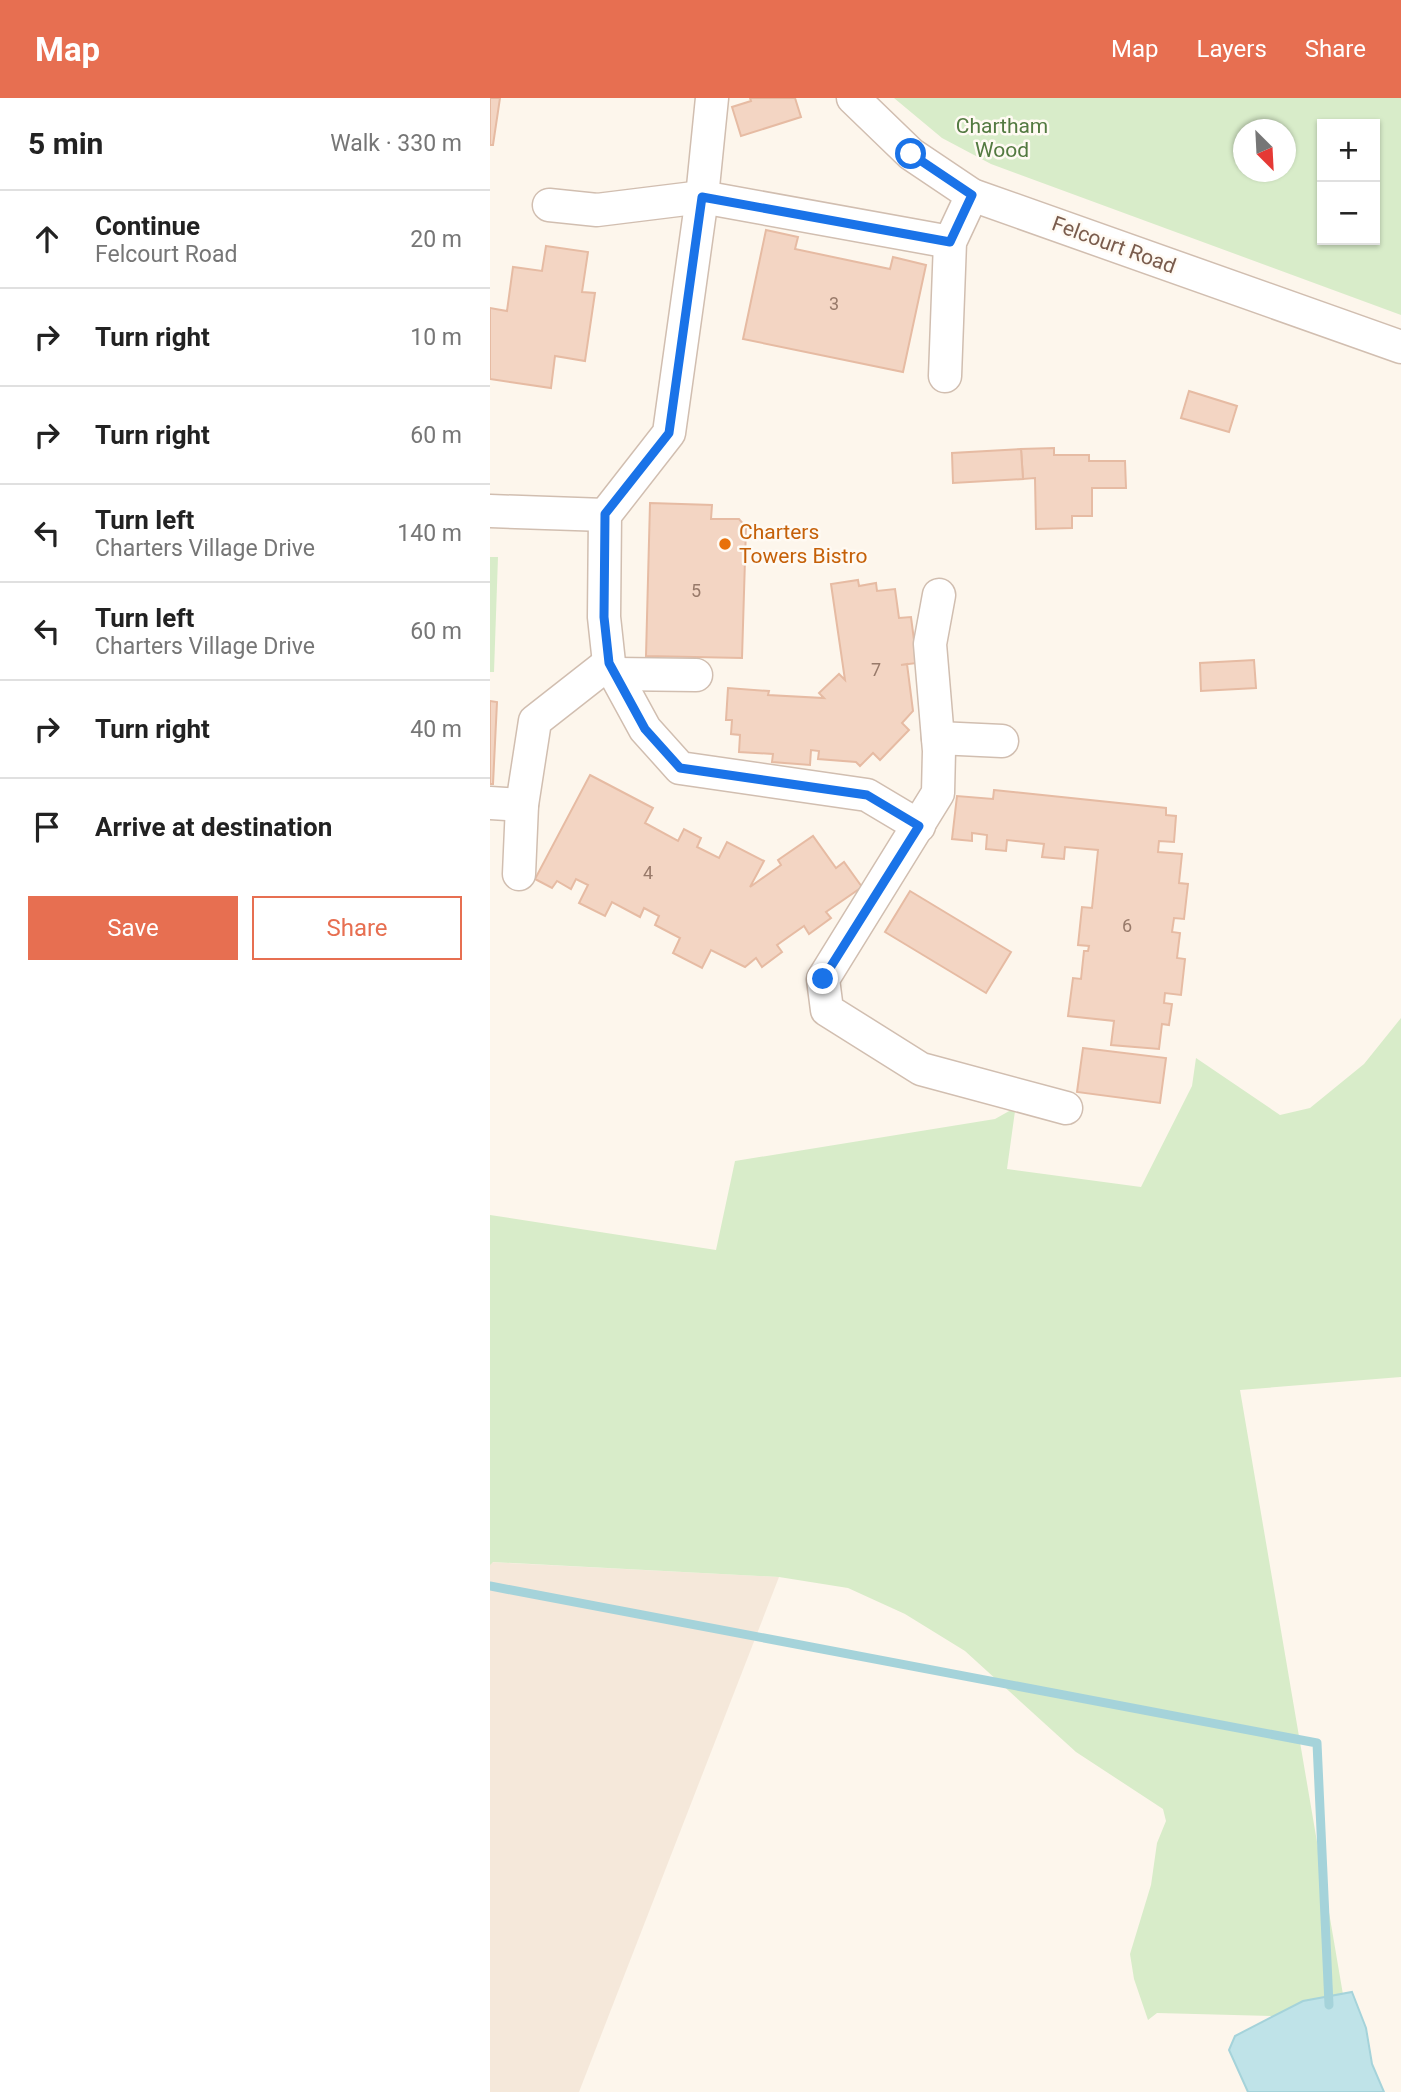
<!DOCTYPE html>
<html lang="en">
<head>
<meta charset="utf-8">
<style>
  body { margin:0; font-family:Roboto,sans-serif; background:#f6f6f6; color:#222 }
  .controls { position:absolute; right:21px; top:21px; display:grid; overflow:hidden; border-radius:0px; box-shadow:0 2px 5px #0004 }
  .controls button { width:63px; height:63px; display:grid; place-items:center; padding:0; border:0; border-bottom:2px solid #e0e0e0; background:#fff; color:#222; font:35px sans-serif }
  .compass { position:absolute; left:743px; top:21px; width:63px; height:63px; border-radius:50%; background:#fff; box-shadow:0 2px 5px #0004; rotate:156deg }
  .stop { position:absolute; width:21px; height:21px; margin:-16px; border:5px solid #1a73e8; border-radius:50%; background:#fff }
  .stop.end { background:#1a73e8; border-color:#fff; box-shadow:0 2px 7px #0008 }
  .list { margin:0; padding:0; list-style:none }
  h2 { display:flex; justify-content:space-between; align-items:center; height:91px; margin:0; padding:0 28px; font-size:30px }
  h2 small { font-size:23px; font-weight:400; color:#767676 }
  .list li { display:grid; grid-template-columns:46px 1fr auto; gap:21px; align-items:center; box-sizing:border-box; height:98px; padding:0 28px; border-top:2px solid #e0e0e0 }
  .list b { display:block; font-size:26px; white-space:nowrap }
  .list p { margin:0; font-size:23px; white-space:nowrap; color:#767676 }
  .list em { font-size:23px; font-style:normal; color:#767676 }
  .actions { display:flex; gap:14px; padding:21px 28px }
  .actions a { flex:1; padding:16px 0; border:2px solid #e76f51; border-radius:0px; text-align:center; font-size:24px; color:#e76f51 }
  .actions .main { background:#e76f51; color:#fff }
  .icon { flex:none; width:38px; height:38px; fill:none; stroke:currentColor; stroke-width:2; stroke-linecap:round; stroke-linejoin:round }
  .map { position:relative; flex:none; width:911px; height:1994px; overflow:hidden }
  header { display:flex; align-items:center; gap:42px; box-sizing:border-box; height:98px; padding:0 35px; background:#e76f51; color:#fff }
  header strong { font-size:33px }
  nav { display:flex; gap:38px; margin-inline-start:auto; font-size:24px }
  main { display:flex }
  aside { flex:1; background:#fff }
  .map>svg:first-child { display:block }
</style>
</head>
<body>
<header>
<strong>Map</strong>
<nav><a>Map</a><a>Layers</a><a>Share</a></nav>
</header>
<main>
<aside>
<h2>5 min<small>Walk · 330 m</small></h2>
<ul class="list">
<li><svg class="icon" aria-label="ahead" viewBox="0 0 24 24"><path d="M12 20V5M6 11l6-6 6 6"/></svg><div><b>Continue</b><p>Felcourt Road</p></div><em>20 m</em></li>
<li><svg class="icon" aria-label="right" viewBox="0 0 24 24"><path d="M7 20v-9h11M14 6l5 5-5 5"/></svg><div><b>Turn right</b></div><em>10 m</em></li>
<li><svg class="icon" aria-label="right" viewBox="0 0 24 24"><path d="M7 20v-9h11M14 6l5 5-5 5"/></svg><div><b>Turn right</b></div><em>60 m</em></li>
<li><svg class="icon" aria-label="left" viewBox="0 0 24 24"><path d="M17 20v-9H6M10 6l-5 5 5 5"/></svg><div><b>Turn left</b><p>Charters Village Drive</p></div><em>140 m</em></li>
<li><svg class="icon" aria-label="left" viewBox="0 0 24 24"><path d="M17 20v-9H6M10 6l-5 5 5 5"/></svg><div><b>Turn left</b><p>Charters Village Drive</p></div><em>60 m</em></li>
<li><svg class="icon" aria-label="right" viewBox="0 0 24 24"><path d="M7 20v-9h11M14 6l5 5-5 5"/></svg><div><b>Turn right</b></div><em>40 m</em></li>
<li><svg class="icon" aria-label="arrive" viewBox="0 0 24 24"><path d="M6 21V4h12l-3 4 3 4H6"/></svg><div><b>Arrive at destination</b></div></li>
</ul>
<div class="actions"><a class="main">Save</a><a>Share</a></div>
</aside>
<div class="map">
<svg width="911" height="1994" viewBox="0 0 911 1994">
  <rect width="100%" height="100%" fill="#fdf6ec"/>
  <polygon fill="#f5e8da" points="0,1464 289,1479 89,1994 0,1994"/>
  <g fill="#d8ecc9" fill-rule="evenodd">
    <path d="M 404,0 L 911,0 L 911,217 L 501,66 L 452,40 ZM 885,26 L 885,142 L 832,142 L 832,26 ZM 754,32 L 796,32 L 796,74 L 754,74 Z"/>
    <polygon points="0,459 8,459 4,574 0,574"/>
    <polygon points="911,920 911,1279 750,1292 857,1920 667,1915 658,1922 644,1881 640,1856 661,1787 667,1745 676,1723 673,1711 586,1654 475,1553 415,1516 358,1490 289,1479 3,1464 0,1467 0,1117 226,1152 245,1063 505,1021 521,1012 525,1013 517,1071 651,1089 702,988 706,960 790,1017 820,1010 874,966"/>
  </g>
  <polygon fill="#bfe3e8" stroke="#a5d3da" stroke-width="2" points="862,1894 876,1930 882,1966 894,1994 758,1994 739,1952 745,1938 813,1903"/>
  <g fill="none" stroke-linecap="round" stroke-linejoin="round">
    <polyline stroke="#a5d3da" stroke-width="9" points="0,1488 827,1645 839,1907"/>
  </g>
  <g fill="#f3d5c3" stroke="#e6bba3" stroke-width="2">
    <polygon points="0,0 10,0 3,47 0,47"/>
    <polygon points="260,0 305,0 311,19 251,38 242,9 261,3"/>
    <polygon points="276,132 308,139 305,151 400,171 403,159 436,167 413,274 253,241"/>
    <polygon points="56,148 98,154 92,194 105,195 95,263 65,258 61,290 0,281 0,210 17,213 23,169 52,173"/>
    <polygon points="699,293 747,308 739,334 691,320"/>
    <polygon points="564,350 564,357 599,357 599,363 635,363 636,390 602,390 602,418 582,418 582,430 546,431 545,380 533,381 531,351"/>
    <polygon points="531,351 533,381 463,385 462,355"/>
    <polygon points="160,405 222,407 221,421 249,421 256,429 252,560 156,558"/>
    <polygon points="368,482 369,488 386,485 387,493 405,491 409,520 421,519 427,565 411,567 417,566 423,613 412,625 419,632 390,662 383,655 370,668 366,664 328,661 329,653 321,652 320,667 282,664 283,656 249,654 250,637 241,636 242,622 236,622 238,590 279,593 278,597 334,600 329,595 349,576 355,582 341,486"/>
    <polygon points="764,562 766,590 711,593 710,565"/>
    <polygon points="0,603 7,604 3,686 0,686"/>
    <polygon points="100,677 163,710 155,725 188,743 194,731 211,740 207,749 229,760 237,744 274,763 260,789 291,767 288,762 323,738 346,770 354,764 372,789 336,814 341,820 319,836 314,828 287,847 292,854 272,869 266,860 255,869 221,852 212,870 183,855 190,840 165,827 169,818 154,810 150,819 122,804 115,818 89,805 98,787 86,781 81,791 67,783 62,790 45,781"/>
    <polygon points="504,692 676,710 676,717 686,718 684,744 669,743 668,754 692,756 689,785 698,786 694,821 684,820 682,834 690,835 687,860 695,861 691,897 675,895 674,905 682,906 679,927 672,926 669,951 621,947 624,923 578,918 583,880 591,881 594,853 598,853 599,848 588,847 592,809 602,810 608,752 575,749 574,761 552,759 554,746 517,742 516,753 496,751 497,737 482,735 482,743 462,741 467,698 503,701"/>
    <polygon points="420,793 521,854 496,895 395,834"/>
    <polygon points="593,950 676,960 670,1005 587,994"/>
  </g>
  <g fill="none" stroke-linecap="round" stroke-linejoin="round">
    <defs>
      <g id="minor">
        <polyline points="222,0 212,99 179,335 115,417 114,519 119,565 155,631 190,670 377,697 429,728"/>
        <polyline points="363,0 421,56 482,97 911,249"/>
        <polyline points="59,107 107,112 212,99 460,144"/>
        <polyline points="455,278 460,144 482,97"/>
        <polyline points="0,413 115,417"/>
        <polyline points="449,497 440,546 449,653 448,695 333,881 337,912 431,971 576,1010"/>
        <polyline points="125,576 206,577"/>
        <polyline points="448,640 512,643"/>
        <polyline points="0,705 32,707"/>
        <polyline points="29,776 32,707 45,623 119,565"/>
      </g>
    </defs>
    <use href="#minor" stroke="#d1beb0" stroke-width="35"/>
    <use href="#minor" stroke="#fff" stroke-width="32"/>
  </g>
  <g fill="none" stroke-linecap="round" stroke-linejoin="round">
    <polyline stroke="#1a73e8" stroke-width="9" points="333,881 429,728 377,697 190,670 155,631 119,565 114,519 115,416 179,335 212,99 460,144 482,97 421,56"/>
  </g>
  <circle fill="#e8710a" stroke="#fffaf3" stroke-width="2.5" cx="235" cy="446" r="7"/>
  <g text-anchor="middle" stroke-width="5" stroke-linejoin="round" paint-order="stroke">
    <g font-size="18" fill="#987a6a">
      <text x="344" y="212">3</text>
      <text x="206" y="499">5</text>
      <text x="386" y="578">7</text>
      <text x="158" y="781">4</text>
      <text x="637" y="834">6</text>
    </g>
    <g font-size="21" fill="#537a41" stroke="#fffaf3">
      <text x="512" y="35">Chartham<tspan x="512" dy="24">Wood</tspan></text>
    </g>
    <g font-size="21" fill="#7a5c4d" stroke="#fffaf3">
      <text transform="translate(624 147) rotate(20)" y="7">Felcourt Road</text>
    </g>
    <g font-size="21" fill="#c56008" stroke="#fffaf3" text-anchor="start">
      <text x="249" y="441">Charters<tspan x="249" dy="24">Towers Bistro</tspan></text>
    </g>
  </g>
</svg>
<div class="controls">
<button>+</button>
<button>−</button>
</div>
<svg class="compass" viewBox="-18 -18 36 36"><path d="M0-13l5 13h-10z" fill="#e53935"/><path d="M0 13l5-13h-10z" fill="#767676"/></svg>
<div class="stop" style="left:421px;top:56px"></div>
<div class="stop end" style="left:333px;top:881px"></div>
</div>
</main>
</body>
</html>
